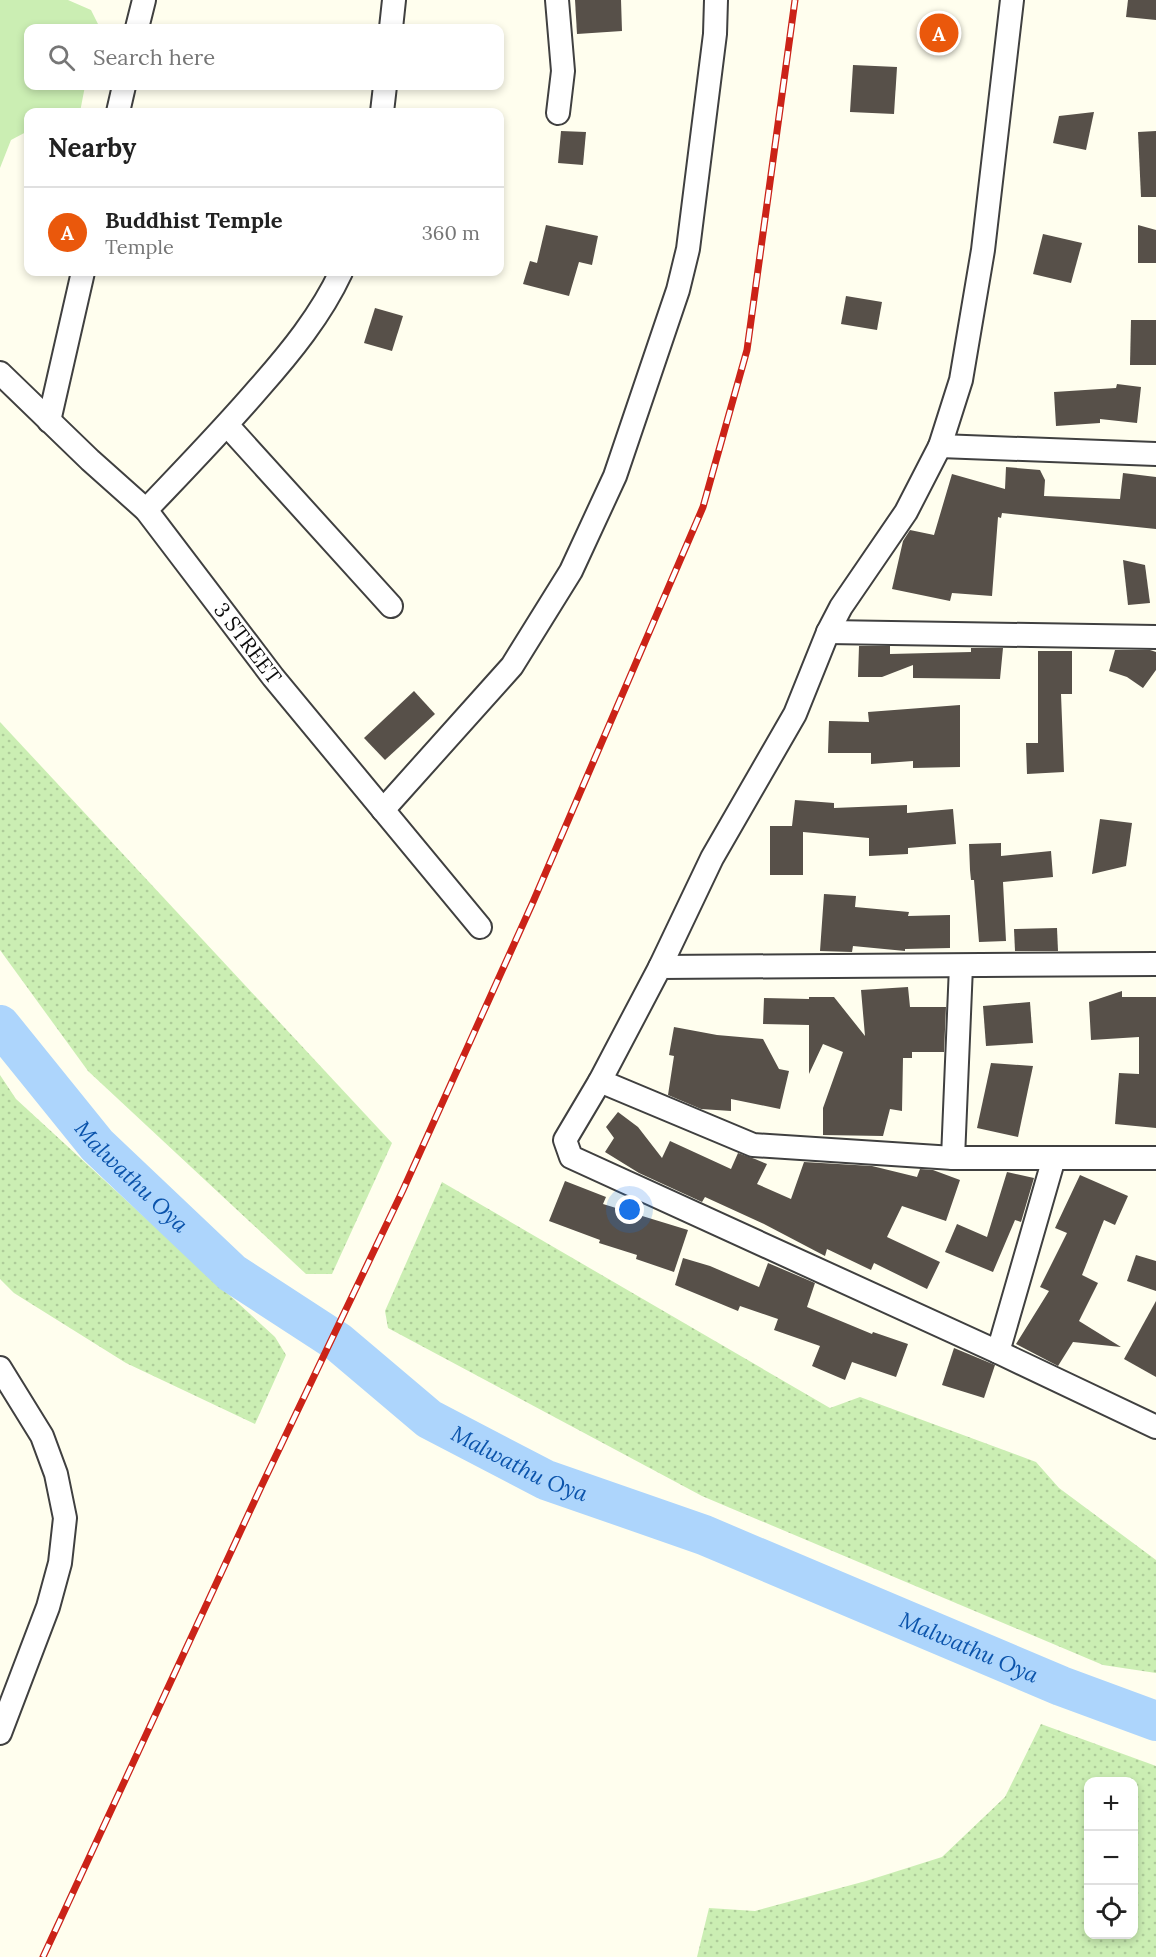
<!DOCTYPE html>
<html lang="en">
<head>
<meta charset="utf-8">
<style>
  body { margin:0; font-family:Lora,serif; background:#f6f6f6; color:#222 }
  .controls { position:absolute; right:18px; bottom:18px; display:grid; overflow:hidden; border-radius:12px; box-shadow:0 3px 9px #0003 }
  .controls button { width:54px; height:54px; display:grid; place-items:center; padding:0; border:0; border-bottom:2px solid #e0e0e0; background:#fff; color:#222; font:30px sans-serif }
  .you { position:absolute; left:630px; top:1210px; width:21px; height:21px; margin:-15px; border:4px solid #fff; border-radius:50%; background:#1a73e8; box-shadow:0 0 0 9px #1a73e833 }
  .badge { display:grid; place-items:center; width:39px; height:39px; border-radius:50%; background:#ea580c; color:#fff; font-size:20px; font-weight:700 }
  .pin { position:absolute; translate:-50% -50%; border:3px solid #fff; box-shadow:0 2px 6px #0006 }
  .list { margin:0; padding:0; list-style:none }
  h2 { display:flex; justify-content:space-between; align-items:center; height:78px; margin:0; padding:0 24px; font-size:26px }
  h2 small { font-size:20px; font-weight:400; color:#767676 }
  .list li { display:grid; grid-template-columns:39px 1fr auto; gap:18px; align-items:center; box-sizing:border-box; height:90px; padding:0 24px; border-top:2px solid #e0e0e0 }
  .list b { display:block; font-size:22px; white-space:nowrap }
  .list p { margin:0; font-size:20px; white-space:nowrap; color:#767676 }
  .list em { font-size:20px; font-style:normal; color:#767676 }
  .icon { flex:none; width:33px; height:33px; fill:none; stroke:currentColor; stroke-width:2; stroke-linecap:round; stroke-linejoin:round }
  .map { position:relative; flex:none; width:1156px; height:1957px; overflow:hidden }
  .search { position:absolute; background:#fff; box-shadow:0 3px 9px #0003; left:24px; top:24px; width:480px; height:66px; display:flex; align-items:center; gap:15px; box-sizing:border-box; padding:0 21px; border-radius:12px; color:#767676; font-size:22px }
  .panel { position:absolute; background:#fff; box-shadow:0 3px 9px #0003; left:24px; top:108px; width:480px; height:168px; border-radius:12px }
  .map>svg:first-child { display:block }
</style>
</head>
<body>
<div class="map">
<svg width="1156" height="1957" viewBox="0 0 1156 1957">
  <defs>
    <pattern id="grass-dots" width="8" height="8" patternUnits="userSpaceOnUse" patternTransform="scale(1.5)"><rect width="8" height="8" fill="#cbeeb3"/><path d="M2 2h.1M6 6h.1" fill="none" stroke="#adcb99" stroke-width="1.8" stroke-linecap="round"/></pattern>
  </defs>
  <rect width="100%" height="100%" fill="#fffeee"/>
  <g fill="url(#grass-dots)" fill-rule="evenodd">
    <polygon points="0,722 392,1143 332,1274 306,1274 88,1071 0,950"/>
    <polygon points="0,1075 16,1099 275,1337 286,1355 255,1424 126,1363 14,1293 0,1279"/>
    <polygon points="442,1182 830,1408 860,1397 1036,1462 1059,1488 1156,1560 1156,1673 1103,1665 702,1496 388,1328 385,1311"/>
    <path d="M 1041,1724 L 1156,1766 L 1156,1957 L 697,1957 L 709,1908 L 755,1911 L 866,1881 L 942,1857 L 1005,1797 ZM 1088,1782 L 1134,1782 L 1134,1934 L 1088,1934 Z"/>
  </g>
  <polygon fill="#cbeeb3" points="0,0 68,0 91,10 98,24 97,28 28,28 28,86 85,86 80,112 28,112 28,131 11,140 0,168"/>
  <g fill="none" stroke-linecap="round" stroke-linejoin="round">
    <path stroke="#add5fc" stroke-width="40" id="s1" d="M 0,1025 L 97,1145 L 232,1273 L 338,1342 L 429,1419 L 546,1480 L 704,1535 L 1061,1686 L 1156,1721"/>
  </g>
  <g fill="#575049">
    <polygon points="575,0 621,0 622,31 577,34"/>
    <polygon points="1128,0 1156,0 1156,20 1126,17"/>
    <polygon points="853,65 897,67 894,114 850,112"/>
    <polygon points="1094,112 1086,150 1053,143 1059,116"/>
    <polygon points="561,131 586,132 583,165 558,163"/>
    <polygon points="1156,131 1156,197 1141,197 1138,132"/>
    <polygon points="546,225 598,236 592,265 579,262 569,296 523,284 530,261 537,263"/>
    <polygon points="1138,225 1156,230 1156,263 1138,263"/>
    <polygon points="1043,234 1082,243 1071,283 1033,274"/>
    <polygon points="846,296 882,302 877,330 841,324"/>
    <polygon points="375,308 403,316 392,351 364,343"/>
    <polygon points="1131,320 1156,320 1156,365 1130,365"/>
    <polygon points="1117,384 1141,387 1137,423 1100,419 1100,423 1056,426 1054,392 1116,388"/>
    <polygon points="1006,467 1040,470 1045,480 1044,496 1120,499 1123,473 1156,477 1156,529 1002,513 1001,518 998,517 992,596 952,593 950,601 892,589 903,541 910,530 934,535 952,474 1005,489"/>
    <polygon points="1123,560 1145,565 1150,603 1128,605"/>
    <polygon points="859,646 890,646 890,654 971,652 971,648 1003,648 1000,679 913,678 913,665 882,677 858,677"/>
    <polygon points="1115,650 1150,650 1156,652 1156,670 1143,688 1127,677 1109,671"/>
    <polygon points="1038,651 1072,651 1072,694 1061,694 1064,772 1027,774 1026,743 1038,743"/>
    <polygon points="414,691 435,714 385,760 364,738"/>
    <polygon points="960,705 960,767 913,768 913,761 871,764 871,753 828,753 829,721 869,722 868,712"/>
    <polygon points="795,800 834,803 834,808 907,805 907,813 953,809 956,844 908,848 908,854 869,856 869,838 803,832 803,875 770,875 770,826 792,826"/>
    <polygon points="1100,819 1132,823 1126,866 1092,874"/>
    <polygon points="1001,843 1001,856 1051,851 1053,877 1003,882 1006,941 979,942 974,880 971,880 970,870 969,844"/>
    <polygon points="824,894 856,896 855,907 909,912 908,916 950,915 950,948 905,949 905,951 853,946 852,952 820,951"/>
    <polygon points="1057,928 1058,951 1015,951 1014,929"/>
    <polygon points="908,987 910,1007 946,1007 944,1052 912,1052 912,1058 903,1058 902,1111 890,1109 883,1136 823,1135 823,1108 843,1052 823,1044 809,1074 809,1025 763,1024 764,998 809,999 809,997 834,997 865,1036 861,990"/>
    <polygon points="1122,991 1122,997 1156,997 1156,1128 1115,1124 1119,1073 1139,1074 1139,1037 1091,1040 1089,1002"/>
    <polygon points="1030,1002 1033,1043 986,1046 983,1006"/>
    <polygon points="674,1027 717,1035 763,1039 779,1069 789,1071 780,1109 731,1099 731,1111 701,1109 668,1095 674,1056 669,1055"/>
    <polygon points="991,1063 1033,1066 1018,1137 977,1128"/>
    <polygon points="618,1112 638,1127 662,1158 670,1141 731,1169 738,1153 755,1159 767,1164 757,1184 791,1199 804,1162 872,1166 917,1177 920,1169 933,1170 960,1180 946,1221 902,1206 887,1237 940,1262 927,1289 874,1263 871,1270 827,1249 825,1256 764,1224 705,1197 702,1202 639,1173 605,1152 614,1138 606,1127"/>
    <polygon points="1007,1172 1034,1178 1021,1222 1015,1220 993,1272 945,1252 957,1224 987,1237"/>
    <polygon points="1080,1175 1128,1196 1115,1225 1104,1220 1082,1275 1098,1283 1079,1321 1121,1347 1073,1342 1058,1366 1016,1344 1049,1291 1040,1287 1067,1233 1055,1228"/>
    <polygon points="565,1181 606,1197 603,1204 688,1230 674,1272 636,1259 637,1255 599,1243 600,1240 549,1221"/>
    <polygon points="1136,1255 1156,1261 1156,1291 1127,1281"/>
    <polygon points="683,1258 710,1266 759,1287 768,1263 815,1283 807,1307 872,1334 873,1332 908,1344 896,1377 852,1362 845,1380 812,1366 820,1346 774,1330 778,1319 740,1306 738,1311 675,1285"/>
    <polygon points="1156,1301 1156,1377 1124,1359"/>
    <polygon points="954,1348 995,1365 984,1398 942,1385"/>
  </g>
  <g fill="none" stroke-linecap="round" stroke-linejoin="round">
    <defs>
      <g id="minor">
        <polyline points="557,0 563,71 558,113"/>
        <polyline points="137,28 144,0"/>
        <polyline points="391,28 394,0"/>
        <polyline points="118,112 124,86"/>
        <polyline points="382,112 385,86"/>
        <path id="s2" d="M 0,373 L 90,460 L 146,510 L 273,677 L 480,927"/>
        <polyline points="49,421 83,272"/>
        <polyline points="227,425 391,606"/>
        <polyline points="940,446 1156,454"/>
        <path d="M 146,510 C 184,470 223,430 259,388 C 290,353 321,315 341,272"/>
        <polyline points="828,632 1156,637"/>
        <polyline points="383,810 512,666 571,571 615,476 678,290 688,249 715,34 716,0"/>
        <polyline points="1156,964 660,967 600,1081 565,1140 571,1157 998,1352 1156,1427"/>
        <polyline points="660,967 712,858 795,714 828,632 841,607 906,512 940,446 961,380 983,250 1012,0"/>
        <polyline points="600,1081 753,1145 953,1158 1156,1158"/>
        <polyline points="953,1158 961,966"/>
        <polyline points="998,1352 1054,1158"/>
        <polyline points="0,1368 42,1436 56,1474 65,1518 60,1563 48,1607 0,1733"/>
      </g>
    </defs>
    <use href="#minor" stroke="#404040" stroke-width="26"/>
    <use href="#minor" stroke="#fff" stroke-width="22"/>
    <defs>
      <polyline id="rail" points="43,1957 261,1487 403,1190 533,902 703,507 747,350 795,0"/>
    </defs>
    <use href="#rail" stroke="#cb2318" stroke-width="7"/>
    <use href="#rail" stroke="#fff" stroke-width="4.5" stroke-dasharray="14" stroke-linecap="butt"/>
  </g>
  <g text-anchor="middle" stroke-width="6" stroke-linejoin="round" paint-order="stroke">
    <g font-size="21" fill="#0d0d0d" stroke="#fff">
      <text dy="7" stroke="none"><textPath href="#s2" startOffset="368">3 STREET</textPath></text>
    </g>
    <g font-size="22" font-style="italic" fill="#0a53ab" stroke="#fff">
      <text dy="8" stroke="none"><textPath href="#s1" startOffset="201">Malwathu Oya</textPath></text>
      <text dy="8" stroke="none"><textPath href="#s1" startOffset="687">Malwathu Oya</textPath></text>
      <text dy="8" stroke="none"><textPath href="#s1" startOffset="1173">Malwathu Oya</textPath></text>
    </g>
  </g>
</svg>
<div class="controls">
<button>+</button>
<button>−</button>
<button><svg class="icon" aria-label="locate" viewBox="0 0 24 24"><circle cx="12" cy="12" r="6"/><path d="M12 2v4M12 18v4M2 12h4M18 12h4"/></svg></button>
</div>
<div class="you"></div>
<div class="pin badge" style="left:939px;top:33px">A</div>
<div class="search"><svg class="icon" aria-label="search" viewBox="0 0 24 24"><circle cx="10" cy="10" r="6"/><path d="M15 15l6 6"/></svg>Search here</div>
<section class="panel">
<h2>Nearby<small></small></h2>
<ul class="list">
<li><span class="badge">A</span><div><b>Buddhist Temple</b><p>Temple</p></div><em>360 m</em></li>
</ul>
</section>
</div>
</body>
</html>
